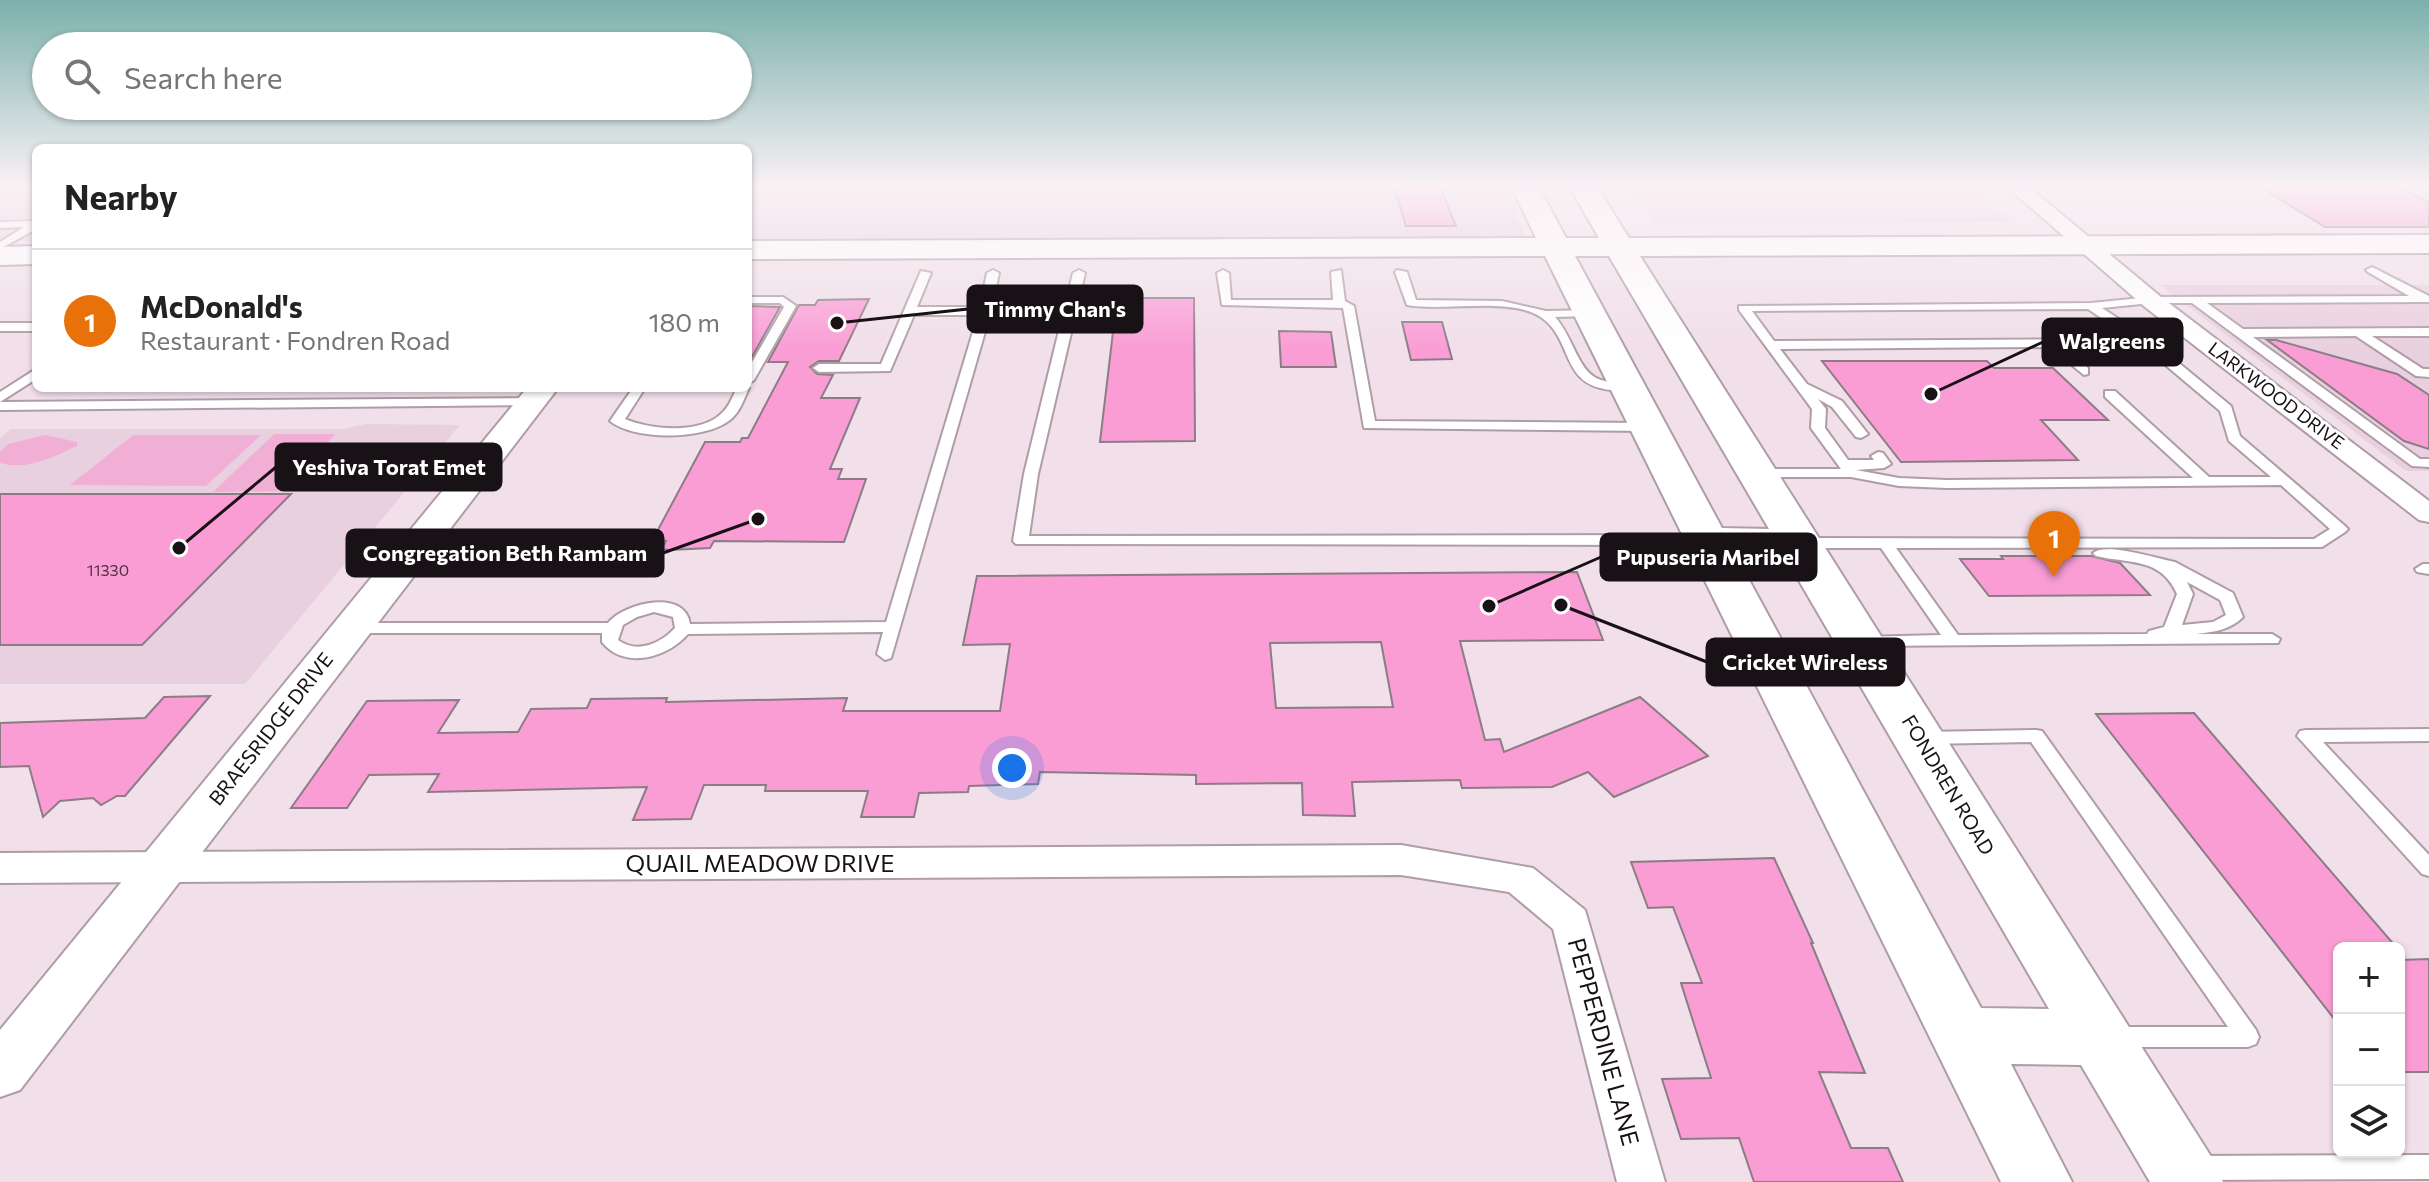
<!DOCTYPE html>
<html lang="en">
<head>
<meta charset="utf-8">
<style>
  body { margin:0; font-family:Commissioner,sans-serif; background:#f2f2f2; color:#222 }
  .controls { position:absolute; right:24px; bottom:24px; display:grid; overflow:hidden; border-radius:12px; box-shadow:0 2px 6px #0004 }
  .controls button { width:72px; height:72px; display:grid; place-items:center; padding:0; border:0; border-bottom:2px solid #e0e0e0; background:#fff; color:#222; font:40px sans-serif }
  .you { position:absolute; left:1012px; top:768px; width:28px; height:28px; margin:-20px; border:6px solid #fff; border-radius:50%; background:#1a73e8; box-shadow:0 0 0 12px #1a73e833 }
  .badge { display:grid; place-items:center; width:52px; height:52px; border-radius:50%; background:#447805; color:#fff; font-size:26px; font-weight:700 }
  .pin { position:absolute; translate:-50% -66px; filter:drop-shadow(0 2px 4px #0008) }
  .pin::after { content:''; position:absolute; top:42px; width:28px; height:24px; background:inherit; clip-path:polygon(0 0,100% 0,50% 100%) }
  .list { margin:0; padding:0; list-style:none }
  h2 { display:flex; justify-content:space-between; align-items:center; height:104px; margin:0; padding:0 32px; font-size:34px }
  h2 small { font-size:26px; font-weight:400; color:#767676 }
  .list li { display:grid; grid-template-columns:52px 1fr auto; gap:24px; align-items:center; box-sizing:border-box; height:144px; padding:0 32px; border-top:2px solid #e0e0e0 }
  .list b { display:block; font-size:30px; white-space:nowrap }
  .list p { margin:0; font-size:26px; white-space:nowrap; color:#767676 }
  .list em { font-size:26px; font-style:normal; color:#767676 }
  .icon { flex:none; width:44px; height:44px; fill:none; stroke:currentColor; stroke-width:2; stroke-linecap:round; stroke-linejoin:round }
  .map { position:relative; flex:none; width:2429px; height:1182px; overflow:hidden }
  .search { position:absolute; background:#fff; box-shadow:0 2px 6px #0004; left:32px; top:32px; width:720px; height:88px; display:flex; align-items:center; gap:20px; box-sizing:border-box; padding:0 28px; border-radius:44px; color:#767676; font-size:30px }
  .panel { position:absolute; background:#fff; box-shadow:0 2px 6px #0004; left:32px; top:144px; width:720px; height:248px; border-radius:12px }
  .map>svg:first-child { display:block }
</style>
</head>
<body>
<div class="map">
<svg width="2429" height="1182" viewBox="0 0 2429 1182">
  <rect width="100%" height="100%" fill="#f1dfe9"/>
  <g fill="#e9d0de">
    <rect x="0" y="184" width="36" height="57"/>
    <polygon points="748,184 1502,184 1526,236 748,239"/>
    <polygon points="1628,184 1967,184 2013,222 1655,224"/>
    <polygon points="2160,285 2429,285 2429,471 2406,471"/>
    <polygon points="366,424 460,425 245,684 0,684 0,438 11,429 343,429"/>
  </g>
  <g fill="#f2afd6">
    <polygon points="274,434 336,434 279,491 213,492"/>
    <path d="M 45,435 L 77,442 L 77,446 C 54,457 26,471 0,463 L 0,452 L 8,444 Z"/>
    <polygon points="133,435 261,435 206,486 70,485"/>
  </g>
  <g fill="#fa9dd5" stroke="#8c7c85" stroke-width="2" fill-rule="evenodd">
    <polygon points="1393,184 1439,184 1456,226 1406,226"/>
    <polygon points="2255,184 2395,184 2429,203 2429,227 2325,227"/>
    <polygon points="1117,298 1194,298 1195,441 1100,442"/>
    <polygon points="869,299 839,361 819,361 810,367 817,374 833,375 821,398 860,398 830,469 842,469 838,479 866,479 844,542 714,541 710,548 669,550 662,549 666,541 652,541 705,442 740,442 742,438 748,438 788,362 768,362 799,305 815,305 818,300"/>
    <polygon points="748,306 780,307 749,362 748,362"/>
    <polygon points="1402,322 1442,322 1452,359 1411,360"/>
    <polygon points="1279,331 1331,332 1336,367 1281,367"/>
    <polygon points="2267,340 2276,340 2397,374 2429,395 2429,449 2404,441"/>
    <polygon points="1822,361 1987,361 1994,368 2053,368 2108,420 2041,420 2078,460 1901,462"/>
    <polygon points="0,494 291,494 142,645 0,645"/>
    <polygon points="2001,556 2091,556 2120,563 2150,595 1989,596 1960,559 2003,559"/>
    <path d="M 1577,572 L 1603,640 L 1460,641 L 1485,740 L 1500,739 L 1504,752 L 1640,697 L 1708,756 L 1614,797 L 1588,772 L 1552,787 L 1462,788 L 1460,780 L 1352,782 L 1355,816 L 1303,815 L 1302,783 L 1196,784 L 1196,775 L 1040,772 L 1038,784 L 969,786 L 968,792 L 919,793 L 914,817 L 861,817 L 868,791 L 765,791 L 766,785 L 704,785 L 691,819 L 633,820 L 647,787 L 428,792 L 439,774 L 369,775 L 347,808 L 291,808 L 367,701 L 459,700 L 438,733 L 518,732 L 531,709 L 587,708 L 591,699 L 667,698 L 666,702 L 847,698 L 843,711 L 1000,711 L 1010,644 L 963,645 L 977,576 ZM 1381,642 L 1393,707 L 1276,708 L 1270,643 Z"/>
    <polygon points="210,696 125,796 117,796 101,805 93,798 60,801 43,817 29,766 0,767 0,723 145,718 164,697"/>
    <polygon points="2194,713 2397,948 2339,948 2339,1025 2096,714"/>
    <polygon points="1774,858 1813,943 1811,943 1865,1073 1819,1072 1851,1148 1888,1148 1903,1182 1754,1182 1739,1138 1681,1139 1662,1079 1711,1078 1681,983 1702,983 1673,907 1648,908 1631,862"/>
    <polygon points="2429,959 2429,1072 2399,1072 2399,960"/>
  </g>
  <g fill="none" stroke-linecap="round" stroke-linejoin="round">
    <defs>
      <g id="service">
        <polygon points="36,221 36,229 0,249 0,242 24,227 0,228 0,222"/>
        <path d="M 2372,267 L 2429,296 L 2429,302 L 2207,303 L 2243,329 L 2429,328 L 2429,336 L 2372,336 L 2423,369 L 2429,369 L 2429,377 L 2416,376 L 2356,336 L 2253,337 L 2420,459 L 2429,459 L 2429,467 L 2412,466 L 2192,303 L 2151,303 L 2102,308 L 2151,340 L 2231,406 L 2240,436 L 2345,526 L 2348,529 L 2345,532 L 2322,547 L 1896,548 L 1958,635 L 2147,634 L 2149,631 L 2164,627 L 2177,594 C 2161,557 2129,564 2096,556 L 2093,553 C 2107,542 2158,559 2175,562 L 2233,593 L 2243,617 C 2230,630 2214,632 2196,634 L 2272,634 L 2280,639 L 2278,643 L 1865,646 L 1859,645 L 1857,641 L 1859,637 L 1941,635 L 1881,548 L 1801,548 L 1793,543 L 1801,538 L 2314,539 L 2330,529 L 2281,485 L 1947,488 L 1899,486 L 1851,477 L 1758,477 L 1751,473 L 1758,469 L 1841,469 L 1811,428 L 1812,409 L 1739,310 L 1739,306 L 2091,303 L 2151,297 L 2409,296 L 2368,272 L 2366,270 ZM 2088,309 L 2133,339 L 1774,341 L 1752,311 ZM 2050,347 L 2084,375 L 2088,374 L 2088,368 L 2065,347 L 2144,347 L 2220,411 L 2229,441 L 2271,477 L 2209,477 L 2115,391 L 2105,391 L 2105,397 L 2193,478 L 1947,480 L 1899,478 L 1856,470 L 1884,468 L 1891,464 L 1883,453 L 1878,452 L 1871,456 L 1874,460 L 1848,460 L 1825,428 L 1826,409 L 1818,399 L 1832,407 L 1856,437 L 1861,438 L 1868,434 L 1842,401 L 1807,384 L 1780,349 ZM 2187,582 L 2220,600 L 2226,615 L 2213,622 L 2182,625 L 2193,594 Z"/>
        <path d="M 993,270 L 999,273 L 991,311 L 891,658 L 885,660 L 877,654 L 883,632 L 688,634 C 667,658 624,670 602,642 L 602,633 L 354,633 L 346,628 L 354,623 L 608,623 C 624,603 685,588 690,624 L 886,622 L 978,315 L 914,315 L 890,371 L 819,372 L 813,368 L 819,364 L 881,364 L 921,271 L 931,273 L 917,307 L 980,307 L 987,273 ZM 654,612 L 673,617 L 675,628 C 660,644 637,654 618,640 L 623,625 L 637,617 Z"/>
        <polygon points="1079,270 1085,273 1038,474 1029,536 1704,535 1712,540 1704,545 1016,544 1013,541 1024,474 1073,273"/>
        <polygon points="1223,270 1229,273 1231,300 1333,300 1331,272 1341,270 1345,301 1354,306 1375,421 1648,423 1655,427 1648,431 1364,428 1343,308 1222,305 1217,273"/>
        <path d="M 1397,270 L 1407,272 L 1416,300 L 1502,301 L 1546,311 L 1594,310 L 1594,314 L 1590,316 L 1555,317 C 1571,334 1577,365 1593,376 C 1605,385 1623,380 1634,388 C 1627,393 1620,391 1611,390 C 1560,385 1574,341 1542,318 C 1512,296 1443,312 1407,305 L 1395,272 Z"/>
        <polygon points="748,297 783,297 796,306 754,380 748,384 748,369 784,307 780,303 748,303"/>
        <rect x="0" y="323" width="36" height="8"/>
        <polygon points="36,369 36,379 0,402 0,392"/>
        <path d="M 748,386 L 749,388 C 744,399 740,412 730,420 C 705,440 635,441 610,421 L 633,388 L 645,388 L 625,419 C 652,430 703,435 724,411 C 730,405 733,395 737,388 L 748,388 Z"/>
        <polygon points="532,398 537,399 537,405 0,410 0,402"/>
        <polygon points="2423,564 2429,564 2429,574 2417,572 2415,569"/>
        <polygon points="2429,729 2429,741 2323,742 2429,855 2429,876 2422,874 2297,736 2300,731 2306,730"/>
        <polygon points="2036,730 2042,731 2256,1030 2259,1037 2256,1044 2248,1047 2114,1047 2106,1044 2103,1037 2106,1030 2114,1027 2228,1027 2031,742 1925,744 1919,743 1916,738 1919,733 1925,732"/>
        <polygon points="2429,1155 2429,1179 2197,1180 2188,1176 2185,1168 2188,1160 2197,1156"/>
      </g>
      <g id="minor">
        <polygon points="2004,184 2025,184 2161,297 2429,501 2429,522 2419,520 2145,307"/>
        <polygon points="1401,845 1533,868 1585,910 1665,1182 1617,1182 1553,929 1509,892 1401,875 0,883 0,853"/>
      </g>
      <polygon id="tertiary" points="527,388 558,388 20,1090 0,1097 0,1030"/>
      <g id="secondary">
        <path d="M 1510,184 L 1537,184 L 1566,238 L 1599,238 L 1568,184 L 1595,184 L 1629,238 L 2429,235 L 2429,253 L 1640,256 L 2212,1158 L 2223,1182 L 2150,1182 L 2081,1065 L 2011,1064 L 2072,1182 L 2001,1182 L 1545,256 L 748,259 L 748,241 L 1536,238 ZM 1575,256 L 1609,256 L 1769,529 L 1722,528 ZM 1735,554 L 1784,555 L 2049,1009 L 1981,1008 Z"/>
        <polygon points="36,246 36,264 0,265 0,247"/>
      </g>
    </defs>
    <use href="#service" stroke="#ae9da6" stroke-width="4"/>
    <use href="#minor" stroke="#ae9da6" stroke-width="4"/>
    <use href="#tertiary" stroke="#ae9da6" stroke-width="4"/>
    <use href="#secondary" stroke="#ae9da6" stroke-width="4"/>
    <use href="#service" fill="#fff" fill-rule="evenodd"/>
    <use href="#minor" fill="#fff" fill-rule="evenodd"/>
    <use href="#tertiary" fill="#fff" fill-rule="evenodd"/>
    <use href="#secondary" fill="#fff" fill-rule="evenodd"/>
  </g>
  <linearGradient id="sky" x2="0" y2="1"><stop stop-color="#7bb0ac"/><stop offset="0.53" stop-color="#f9f1f5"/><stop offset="1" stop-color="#f9f1f5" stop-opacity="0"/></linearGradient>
  <rect width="2429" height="350" fill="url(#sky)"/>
  <g text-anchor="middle" stroke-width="6" stroke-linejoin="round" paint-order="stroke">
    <g font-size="16" fill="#503546">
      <text x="108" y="576">11330</text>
    </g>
    <g font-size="18" fill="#181216" stroke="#fff">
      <text transform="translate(2276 396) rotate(37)" y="6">LARKWOOD DRIVE</text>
    </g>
    <g font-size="20" fill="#181216" stroke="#fff">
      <text transform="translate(271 729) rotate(-52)" y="7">BRAESRIDGE DRIVE</text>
      <text transform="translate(1948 785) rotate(59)" y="7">FONDREN ROAD</text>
    </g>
    <g font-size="24" fill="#181216" stroke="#fff">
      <text x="760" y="872">QUAIL MEADOW DRIVE</text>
      <text transform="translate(1603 1042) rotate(75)" y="8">PEPPERDINE LANE</text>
    </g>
  </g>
  <path fill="none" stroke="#181216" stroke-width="3" d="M837 323L968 309M1931 394L2043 342M179 548L276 467M758 519L663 553M1489 606L1601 557M1561 605L1707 662"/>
  <g fill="#181216" stroke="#fff" stroke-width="3">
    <circle cx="837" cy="323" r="8"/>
    <circle cx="1931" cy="394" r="8"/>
    <circle cx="179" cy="548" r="8"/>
    <circle cx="758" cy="519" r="8"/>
    <circle cx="1489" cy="606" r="8"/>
    <circle cx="1561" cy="605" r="8"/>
  </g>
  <g fill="#181216" stroke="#181216" stroke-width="3">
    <rect x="968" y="286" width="174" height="46" rx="8"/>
    <rect x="2043" y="319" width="139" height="46" rx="8"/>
    <rect x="276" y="444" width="225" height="46" rx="8"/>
    <rect x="347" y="530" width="316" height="46" rx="8"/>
    <rect x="1601" y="534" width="215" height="46" rx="8"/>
    <rect x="1707" y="639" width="197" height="46" rx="8"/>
  </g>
  <g font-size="22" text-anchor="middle" font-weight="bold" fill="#fff">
    <text x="1055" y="317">Timmy Chan's</text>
    <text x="2112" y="349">Walgreens</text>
    <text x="389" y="475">Yeshiva Torat Emet</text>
    <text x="505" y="561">Congregation Beth Rambam</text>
    <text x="1708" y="565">Pupuseria Maribel</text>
    <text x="1805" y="670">Cricket Wireless</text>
  </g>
</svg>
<div class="controls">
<button>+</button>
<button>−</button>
<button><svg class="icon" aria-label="layers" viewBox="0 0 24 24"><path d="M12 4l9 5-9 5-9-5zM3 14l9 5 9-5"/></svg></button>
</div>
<div class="you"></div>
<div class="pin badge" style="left:2054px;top:577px;background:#e8710a">1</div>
<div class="search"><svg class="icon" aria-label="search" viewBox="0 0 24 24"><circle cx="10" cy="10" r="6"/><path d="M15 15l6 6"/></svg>Search here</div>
<section class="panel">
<h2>Nearby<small></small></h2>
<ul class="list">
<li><span class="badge" style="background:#e8710a">1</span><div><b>McDonald's</b><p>Restaurant · Fondren Road</p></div><em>180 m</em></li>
</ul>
</section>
</div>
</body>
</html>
